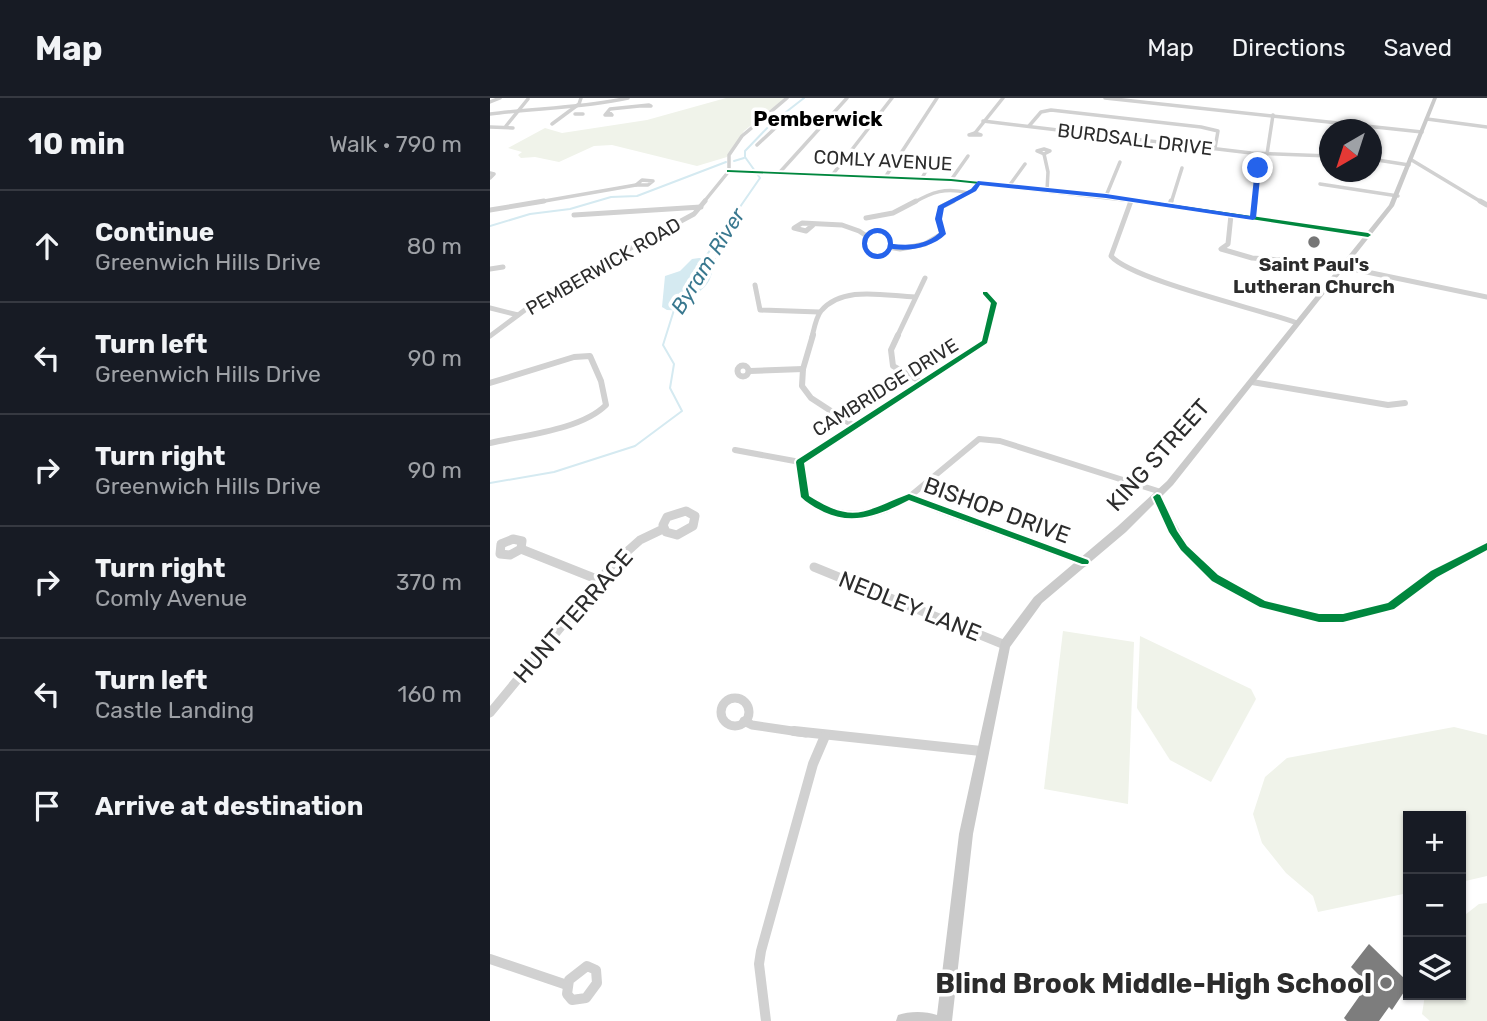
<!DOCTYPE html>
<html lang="en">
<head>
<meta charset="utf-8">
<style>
  body { margin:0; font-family:Rubik,sans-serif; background:#242831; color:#f1f3f6 }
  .controls { position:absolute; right:21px; bottom:21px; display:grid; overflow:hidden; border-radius:0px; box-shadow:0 2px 5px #0004 }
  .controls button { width:63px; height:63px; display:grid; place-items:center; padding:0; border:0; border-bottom:2px solid #363941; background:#171b24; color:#f1f3f6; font:35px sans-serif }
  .compass { position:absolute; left:829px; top:21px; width:63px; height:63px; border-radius:50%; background:#171b24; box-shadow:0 2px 5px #0004; rotate:219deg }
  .stop { position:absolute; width:21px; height:21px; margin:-16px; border:5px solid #2563eb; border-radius:50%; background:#fff }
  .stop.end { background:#2563eb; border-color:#fff; box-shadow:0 2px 7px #0008 }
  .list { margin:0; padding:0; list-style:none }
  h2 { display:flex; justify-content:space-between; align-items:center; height:91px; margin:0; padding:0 28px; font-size:30px }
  h2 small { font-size:23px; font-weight:400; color:#9ea1a6 }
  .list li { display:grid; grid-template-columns:46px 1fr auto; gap:21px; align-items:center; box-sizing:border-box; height:112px; padding:0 28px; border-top:2px solid #363941 }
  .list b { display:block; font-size:26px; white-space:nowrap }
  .list p { margin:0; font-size:23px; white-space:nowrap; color:#9ea1a6 }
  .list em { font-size:23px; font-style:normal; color:#9ea1a6 }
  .icon { flex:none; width:38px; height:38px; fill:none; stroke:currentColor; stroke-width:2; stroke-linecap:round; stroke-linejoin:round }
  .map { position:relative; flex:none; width:997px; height:923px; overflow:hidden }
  header { display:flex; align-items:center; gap:42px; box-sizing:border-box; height:98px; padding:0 35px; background:#171b24; border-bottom:2px solid #363941 }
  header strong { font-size:33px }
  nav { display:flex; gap:38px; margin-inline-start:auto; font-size:24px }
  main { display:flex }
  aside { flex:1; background:#171b24 }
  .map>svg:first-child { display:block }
</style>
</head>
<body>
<header>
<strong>Map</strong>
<nav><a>Map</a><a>Directions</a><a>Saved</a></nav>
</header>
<main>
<aside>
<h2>10 min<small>Walk · 790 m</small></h2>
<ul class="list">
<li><svg class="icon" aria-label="ahead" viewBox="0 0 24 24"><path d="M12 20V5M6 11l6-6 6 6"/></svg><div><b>Continue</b><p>Greenwich Hills Drive</p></div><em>80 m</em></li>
<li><svg class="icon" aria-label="left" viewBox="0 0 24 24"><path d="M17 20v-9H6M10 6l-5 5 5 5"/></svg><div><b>Turn left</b><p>Greenwich Hills Drive</p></div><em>90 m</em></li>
<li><svg class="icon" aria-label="right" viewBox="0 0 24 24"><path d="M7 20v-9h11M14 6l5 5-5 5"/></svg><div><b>Turn right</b><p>Greenwich Hills Drive</p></div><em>90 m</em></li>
<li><svg class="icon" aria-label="right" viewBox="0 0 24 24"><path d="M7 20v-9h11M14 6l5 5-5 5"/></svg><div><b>Turn right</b><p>Comly Avenue</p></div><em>370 m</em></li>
<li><svg class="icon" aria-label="left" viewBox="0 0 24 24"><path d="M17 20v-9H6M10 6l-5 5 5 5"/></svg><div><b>Turn left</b><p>Castle Landing</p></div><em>160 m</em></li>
<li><svg class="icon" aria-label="arrive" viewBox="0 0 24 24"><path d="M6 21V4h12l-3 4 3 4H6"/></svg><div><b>Arrive at destination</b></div></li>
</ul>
</aside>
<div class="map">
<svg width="997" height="923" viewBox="0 0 997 923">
  <rect width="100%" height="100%" fill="#fff"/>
  <g fill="#f0f3ea">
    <polygon points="236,0 295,0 254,33 237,59 207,68 122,47 104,48 69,64 45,59 31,60 28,57 32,54 18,50 55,30 72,35 157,22"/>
    <polygon points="573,533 644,544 638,706 554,691"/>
    <polygon points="650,538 761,591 766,601 721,684 680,662 647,610"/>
    <polygon points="964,629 997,637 997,778 971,784 971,718 918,718 918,795 828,814 823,798 796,775 772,745 763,716 775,679 797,660"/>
    <polygon points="997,805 997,923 940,923 932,916 935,897 971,897 971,820 989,806"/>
  </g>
  <path fill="#d5eaf1" d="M 209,160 L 226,160 C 220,177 224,185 203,198 L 198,213 L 177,212 L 172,209 L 175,178 L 190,173 L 202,161 Z"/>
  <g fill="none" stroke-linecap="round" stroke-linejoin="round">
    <g stroke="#d5eaf1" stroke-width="2">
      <polyline points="244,63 254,60"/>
      <polyline points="0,128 40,116 80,111 121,99 147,98 236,64"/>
      <polyline points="214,161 270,80 255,59 255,53 282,25 314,0"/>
      <polyline points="0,385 64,374 145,348 192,313 180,290 184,266 173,247 184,212"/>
    </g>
  </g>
  <polygon fill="#7d7d7d" points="879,846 917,883 914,888 916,891 902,912 899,909 889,923 857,923 854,920 878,886 861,869"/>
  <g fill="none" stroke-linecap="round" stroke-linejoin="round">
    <g stroke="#d1d1d1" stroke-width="3.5">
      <polyline points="615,0 932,34"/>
      <polyline points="0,4 10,0"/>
      <polyline points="119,14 122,17 115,17 120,11 159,7 161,8 152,8"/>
      <path d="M 0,16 C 46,10 93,10 138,0"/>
      <polyline points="85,16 93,16"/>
      <polyline points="937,21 997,29"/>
      <polyline points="493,23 761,55 839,58"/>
      <polyline points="62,26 89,6 91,0"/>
      <polyline points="16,28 38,1"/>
      <polyline points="539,28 551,14 561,12 711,29 728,33 725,50"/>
      <polyline points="0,29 23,30"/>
      <polygon points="485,35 491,37 479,37"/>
      <polyline points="485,35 513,0"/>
      <polyline points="836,44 837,58"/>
      <polyline points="267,47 297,19 384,24"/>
      <polygon points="554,51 560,53 554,56 547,53"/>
      <polyline points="554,56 558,74 557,92"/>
      <polyline points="777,56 783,17"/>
      <polyline points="881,61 919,67"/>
      <polyline points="920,61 993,105"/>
      <polyline points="239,73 461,82 660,105"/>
      <polyline points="290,74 357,0"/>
      <polyline points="0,75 4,76 0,80"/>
      <polyline points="343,76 402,0"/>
      <polyline points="396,78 447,0"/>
      <polyline points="432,80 441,64 449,58 441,59 444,60"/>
      <polygon points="152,82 163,83 158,87 146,87"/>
      <polyline points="461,82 478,58"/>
      <polyline points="830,86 908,98"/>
      <polyline points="519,88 535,66"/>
      <polyline points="616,98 630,64"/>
      <polyline points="43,105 146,87"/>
      <polyline points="213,105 239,73 239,57 252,38 297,0"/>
      <path d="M 423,105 C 442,94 456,89 478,95"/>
      <polyline points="459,105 483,92 489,85"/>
      <polyline points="640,105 641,102"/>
      <polyline points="681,105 692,70"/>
      <polyline points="765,105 768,70"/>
    </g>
    <g stroke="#d1d1d1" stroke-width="5">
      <path d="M 641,103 L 621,158 C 642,182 769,211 807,225"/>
      <polyline points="648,103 878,137"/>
      <polyline points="990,103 997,107"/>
      <polyline points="680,107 681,103"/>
      <polyline points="0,112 54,103"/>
      <polyline points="84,117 211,109"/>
      <polyline points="741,117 738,146 731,151 762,160 791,162"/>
      <polyline points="376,120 403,115 426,103"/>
      <polyline points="763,120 765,103"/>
      <polyline points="323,127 316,133 304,130 312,125 352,127 369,133 392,148 410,151 435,146 452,136 448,120 451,109 463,103"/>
      <polyline points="853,169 997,199"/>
      <polyline points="0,171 13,169"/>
      <polyline points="265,187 270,212 329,214"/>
      <polyline points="495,195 504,205 496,239"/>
      <polyline points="0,210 28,217"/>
      <polyline points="0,238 59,194 204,116 215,103"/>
      <path d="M 322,239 C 324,231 326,219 331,213 C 353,187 395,198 425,199"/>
      <polyline points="407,239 435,180"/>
    </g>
    <g stroke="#d1d1d1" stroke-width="6">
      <polyline points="323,237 313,271 312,288 321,300 364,328"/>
      <polyline points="408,237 401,252 403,268 433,285"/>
      <circle cx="253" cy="273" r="5.5"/>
      <polyline points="260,273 313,271"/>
      <polyline points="762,284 898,307 915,305"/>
      <path d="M 0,285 L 84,259 L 100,258 L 111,283 L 116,307 C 91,332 34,337 0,345"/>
      <polyline points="245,352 310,364"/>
      <polyline points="419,399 489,341 510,343 671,394"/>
      <polyline points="667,399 673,412"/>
      <polyline points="336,412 315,399 310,364 495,244 497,237"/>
      <polyline points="392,412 419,399 453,412"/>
    </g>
    <g stroke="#d1d1d1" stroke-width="9">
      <path d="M 332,410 C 354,420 373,419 396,410"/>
      <polyline points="448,410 595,464"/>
      <polyline points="672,410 694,450 725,480 773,506 829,520 853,520 901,508 944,476 997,448"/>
      <polygon points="196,413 205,418 203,428 187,437 176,434 173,427 177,419"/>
      <polygon points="23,441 32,443 31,451 20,457 10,456 11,446"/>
      <polyline points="31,451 109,482"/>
      <polyline points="324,469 515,547"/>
      <circle cx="245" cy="614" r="14"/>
      <polyline points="0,615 122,467 150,442 173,431"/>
      <polyline points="254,623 262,627 316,635"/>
    </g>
    <g stroke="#d1d1d1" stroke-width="10">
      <polyline points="304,633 491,653"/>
      <polyline points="0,861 77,887"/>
      <polygon points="97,868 106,872 107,885 96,900 82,902 77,896 79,882"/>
      <polyline points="276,923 269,866 271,853 323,666 335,638"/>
    </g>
    <path fill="#cacaca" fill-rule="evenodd" d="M 943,0 L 947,0 L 904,108 L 683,387 L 636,434 L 552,505 L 520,549 L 483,736 L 462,923 L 406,923 L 408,917 C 419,913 436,913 447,917 L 469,736 L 511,543 L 544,499 L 628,428 L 677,383 L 899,107 Z"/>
    <defs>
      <g id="cycleway">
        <polygon points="237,72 461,81 616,97 878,135 881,137 878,139 616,99 461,83 239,74 237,74"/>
        <path d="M 493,194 L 497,194 L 507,205 L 497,245 L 314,365 L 319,398 C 365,427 374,413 419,396 L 598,462 L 599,464 L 598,466 L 592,466 L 419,402 C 392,416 364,428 334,414 C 326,410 317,405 311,399 L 306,364 L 307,362 L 492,243 L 501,205 L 493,196 Z"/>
        <polygon points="667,396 670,397 687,433 697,448 728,477 775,503 829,516 853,516 898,505 941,473 997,445 997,452 947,479 904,511 853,524 829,524 770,509 722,483 691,452 679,434 663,399"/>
      </g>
    </defs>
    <use href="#cycleway" stroke="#fff" stroke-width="4"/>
    <use href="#cycleway" fill="#00873e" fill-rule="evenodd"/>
  </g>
  <path fill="#2563eb" d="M 768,68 L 771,70 L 766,120 L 763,122 L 616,100 L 490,87 L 486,93 L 454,110 L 452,121 L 456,136 C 439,153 406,156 385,146 L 388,144 C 409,147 431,151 449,135 L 445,121 L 448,108 L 481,91 L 488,83 L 616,96 L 760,118 L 765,70 Z"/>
  <g fill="#767676" stroke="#fff" stroke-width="2.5">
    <circle cx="824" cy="144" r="7"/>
    <circle cx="896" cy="885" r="7"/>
  </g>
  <g text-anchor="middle" stroke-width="7" stroke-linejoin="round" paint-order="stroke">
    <g font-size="19" fill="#2c2c2c" stroke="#fff">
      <text transform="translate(645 41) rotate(7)" y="7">BURDSALL DRIVE</text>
      <text transform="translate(393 62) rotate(3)" y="7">COMLY AVENUE</text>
      <text transform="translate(113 168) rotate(-30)" y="7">PEMBERWICK ROAD</text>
      <text transform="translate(395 289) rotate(-32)" y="7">CAMBRIDGE DRIVE</text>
    </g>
    <g font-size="19" font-weight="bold" fill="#2c2c2c" stroke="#fff">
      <text x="824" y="173">Saint Paul's<tspan x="824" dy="22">Lutheran Church</tspan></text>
    </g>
    <g font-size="21" font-weight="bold" fill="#000" stroke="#fff">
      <text x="328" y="28">Pemberwick</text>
    </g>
    <g font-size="21" font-style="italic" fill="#39788f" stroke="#fff">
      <text transform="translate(218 163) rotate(-58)" y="7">Byram River</text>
    </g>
    <g font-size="23" fill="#2c2c2c" stroke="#fff">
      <text transform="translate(668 357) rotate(-48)" y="8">KING STREET</text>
      <text transform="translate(507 412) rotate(20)" y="8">BISHOP DRIVE</text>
      <text transform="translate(420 508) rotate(22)" y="8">NEDLEY LANE</text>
      <text transform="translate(83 518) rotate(-49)" y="8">HUNT TERRACE</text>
    </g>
    <g font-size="28" font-weight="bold" fill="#2c2c2c" stroke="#fff" text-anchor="end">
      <text x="882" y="895">Blind Brook Middle-High School</text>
    </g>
  </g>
</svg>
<div class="controls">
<button>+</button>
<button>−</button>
<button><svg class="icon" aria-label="layers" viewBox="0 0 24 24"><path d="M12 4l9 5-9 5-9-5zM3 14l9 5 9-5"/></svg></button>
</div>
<svg class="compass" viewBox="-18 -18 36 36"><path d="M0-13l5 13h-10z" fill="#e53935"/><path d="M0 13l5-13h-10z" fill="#9ea1a6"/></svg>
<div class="stop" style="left:388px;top:146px"></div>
<div class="stop end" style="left:768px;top:70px"></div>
</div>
</main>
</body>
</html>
